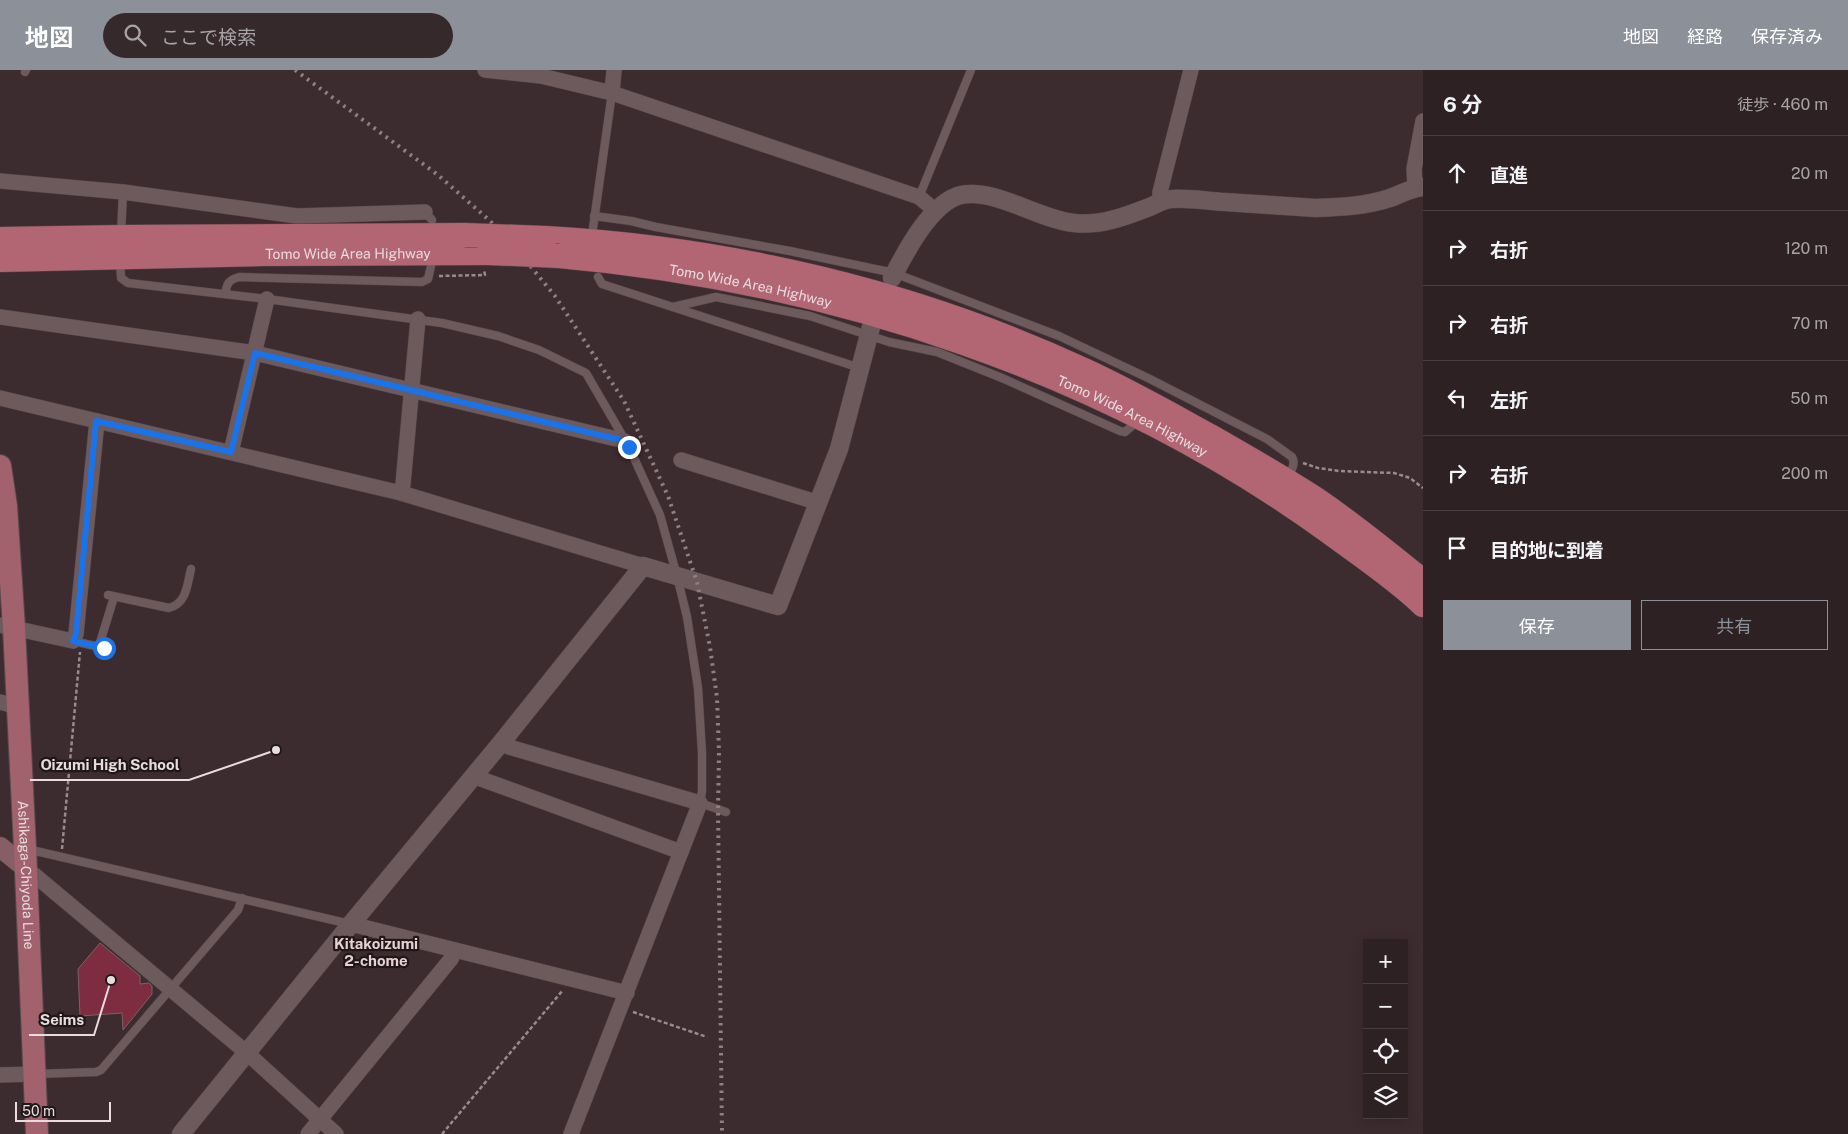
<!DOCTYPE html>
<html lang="ja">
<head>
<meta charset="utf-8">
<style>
  body { margin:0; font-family:"Public Sans","Noto Sans JP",sans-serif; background:#36292b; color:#f1f3f6 }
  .controls { position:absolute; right:15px; bottom:15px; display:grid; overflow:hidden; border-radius:0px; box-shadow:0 2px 12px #0003 }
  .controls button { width:45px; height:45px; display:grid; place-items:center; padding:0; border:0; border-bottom:1px solid #493e41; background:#2e2123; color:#f1f3f6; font:25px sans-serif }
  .scale { position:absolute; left:15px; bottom:12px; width:96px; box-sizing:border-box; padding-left:5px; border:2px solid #e8dcde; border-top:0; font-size:14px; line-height:18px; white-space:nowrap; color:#e8dcde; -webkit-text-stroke:4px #1f1718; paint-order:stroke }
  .stop { position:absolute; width:15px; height:15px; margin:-11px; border:4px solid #1a73e8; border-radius:50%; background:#fff }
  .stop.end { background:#1a73e8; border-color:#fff; box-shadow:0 1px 5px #0008 }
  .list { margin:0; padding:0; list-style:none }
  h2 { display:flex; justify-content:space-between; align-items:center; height:65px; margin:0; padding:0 20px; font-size:21px }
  h2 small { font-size:16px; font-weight:400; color:#a7a3a6 }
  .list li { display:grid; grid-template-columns:32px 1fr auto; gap:15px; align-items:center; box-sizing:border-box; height:75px; padding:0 20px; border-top:1px solid #493e41 }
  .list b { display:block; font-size:19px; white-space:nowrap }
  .list em { font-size:16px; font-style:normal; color:#a7a3a6 }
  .actions { display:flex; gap:10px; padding:15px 20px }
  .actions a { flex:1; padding:11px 0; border:1px solid #8c9099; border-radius:0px; text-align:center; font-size:18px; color:#8c9099 }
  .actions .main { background:#8c9099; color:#fff }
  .icon { flex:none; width:28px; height:28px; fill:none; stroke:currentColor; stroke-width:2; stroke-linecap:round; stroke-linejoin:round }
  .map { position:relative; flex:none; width:1423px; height:1064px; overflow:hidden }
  header { display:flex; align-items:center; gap:30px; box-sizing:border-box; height:70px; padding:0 25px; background:#8c9099; color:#fff }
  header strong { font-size:24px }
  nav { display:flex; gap:28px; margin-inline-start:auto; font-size:18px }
  .search { width:350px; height:45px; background:#36292b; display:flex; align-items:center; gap:12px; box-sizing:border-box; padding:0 18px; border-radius:28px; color:#a7a3a6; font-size:19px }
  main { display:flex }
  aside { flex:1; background:#2e2123 }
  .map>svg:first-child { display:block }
</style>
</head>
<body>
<header>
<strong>地図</strong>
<div class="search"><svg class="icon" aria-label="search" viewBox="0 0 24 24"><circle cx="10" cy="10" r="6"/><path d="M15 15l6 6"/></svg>ここで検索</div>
<nav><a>地図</a><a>経路</a><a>保存済み</a></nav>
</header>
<main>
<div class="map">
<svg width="1423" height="1064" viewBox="0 0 1423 1064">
  <rect width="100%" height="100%" fill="#3d2c2f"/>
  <polygon fill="#7e2c3f" stroke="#776466" points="100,873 140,906 140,914 149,913 152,916 152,924 123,960 122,943 80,946 78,899"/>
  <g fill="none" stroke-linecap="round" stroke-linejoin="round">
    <defs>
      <g id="service">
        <polyline points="25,2 26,0"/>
        <polyline points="919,127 971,0"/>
        <polyline points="425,142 432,150"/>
        <path d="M 594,146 L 631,151 L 656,157 L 790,181 L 894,203 L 1059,266 L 1148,308 L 1267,369 L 1292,387 C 1296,394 1291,401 1288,407"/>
        <polyline points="593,158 612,23"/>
        <polyline points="121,165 123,122"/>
        <polyline points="120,189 121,208 128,213 267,229 442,253 498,266 539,280 586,303 629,377 660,445 677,506 687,547 698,618 702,683 702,721 700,733 726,742"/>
        <polyline points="598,207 602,214 860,298"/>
        <path d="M 225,224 C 227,214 228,210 239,207 L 422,212 L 428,209 L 431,196"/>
        <polyline points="673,237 716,227 810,246 889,272 937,282 1002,308 1120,361 1125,362 1133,355 1136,350"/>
        <path d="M 108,525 L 169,538 C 187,533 187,515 191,499"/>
        <polyline points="73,571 104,578"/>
        <polyline points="99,576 114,527"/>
        <polyline points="27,779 350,854"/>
        <polyline points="36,1004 96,1002 101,1000 238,840 242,828"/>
      </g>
      <g id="minor">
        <polyline points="485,0 541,6 612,23 919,127 936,141"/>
        <polyline points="612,23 614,0"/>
        <polyline points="0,111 123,122 297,146 425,142"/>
        <polyline points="1415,117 1414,99 1423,51"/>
        <polyline points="1160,133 1160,122 1191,0"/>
        <polyline points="0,247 255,283 625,371"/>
        <polyline points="0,328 401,423 643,496"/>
        <polyline points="231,382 267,229"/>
        <polyline points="681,390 819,433"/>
        <polyline points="401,423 403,414 418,249"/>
        <polyline points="0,555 73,571 76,564 97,351"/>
        <polyline points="0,632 18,637"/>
        <polyline points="501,673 509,677 700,733 571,1064"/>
        <polyline points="481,709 681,782"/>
        <polyline points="26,798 247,983 336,1064"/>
        <polyline points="351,854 627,923"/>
        <polyline points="0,1005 34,1004"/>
        <polyline points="308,1064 451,889 455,880"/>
      </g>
      <g id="tertiary">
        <path d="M 892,208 C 905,183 931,132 961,125 C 995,118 1038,149 1074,153 C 1099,156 1124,147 1147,138 C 1155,135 1164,129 1172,129 C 1190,128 1208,131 1225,132 C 1255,134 1286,136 1316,138 C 1341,137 1366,136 1390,128 C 1401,124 1411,118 1423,117"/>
        <polyline points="181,1064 351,854 501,673 643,496 778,536 839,379 871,257"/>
      </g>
      <polyline id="secondary" points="0,777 26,798"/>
      <g id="primary">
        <path id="s1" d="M 0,396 L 6,436 L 14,558 L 25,778 L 37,1064"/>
      </g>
      <g id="trunk">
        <path d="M 545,168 C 730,178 916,222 1084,300 C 1128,320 1170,344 1212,367 C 1247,387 1282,407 1316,429 C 1353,454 1388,483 1423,511"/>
        <polyline points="0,169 121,167 465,165"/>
        <path id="s2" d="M 559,186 C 831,210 1107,301 1329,462 C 1360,485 1395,508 1423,535"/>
        <path id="s3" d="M 0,190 L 264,184 L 488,183"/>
      </g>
    </defs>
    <use href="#service" stroke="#57484b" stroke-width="9"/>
    <use href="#minor" stroke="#57484b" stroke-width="16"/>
    <use href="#tertiary" stroke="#57484b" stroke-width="19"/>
    <use href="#secondary" stroke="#57484b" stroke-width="21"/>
    <use href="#primary" stroke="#57484b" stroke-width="24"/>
    <use href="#trunk" stroke="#57484b" stroke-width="25"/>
    <g stroke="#998b8d" stroke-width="2.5" stroke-dasharray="4 2.5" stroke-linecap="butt">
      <polyline points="439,206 485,205 484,200"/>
      <polyline points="1303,393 1318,398 1339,401 1394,403 1410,408 1423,418"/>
      <polyline points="62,779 80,582"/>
      <polyline points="633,942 707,967"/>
      <polyline points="442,1064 563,920"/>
    </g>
    <use href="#service" stroke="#6d5a5c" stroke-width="8"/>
    <use href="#minor" stroke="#6d5a5c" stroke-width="15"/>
    <use href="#tertiary" stroke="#6d5a5c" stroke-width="18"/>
    <use href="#secondary" stroke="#875e65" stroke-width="20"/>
    <use href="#primary" stroke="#a1626d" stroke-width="22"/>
    <use href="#trunk" stroke="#b26573" stroke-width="24"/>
    <polyline stroke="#8e7f82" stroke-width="4" stroke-dasharray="2.5 5" stroke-linecap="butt" points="295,0 438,105 489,150 513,175 555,226 624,331 668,426 697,512 710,577 717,628 719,682 718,740 722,1064"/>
    <defs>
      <g id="trunk-bridge">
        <polyline points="465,165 545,168"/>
        <polyline points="488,183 559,186"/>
      </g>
    </defs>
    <use href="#trunk-bridge" stroke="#57484b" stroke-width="25" stroke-linecap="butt"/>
    <use href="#trunk-bridge" stroke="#b26573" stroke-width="24"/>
  </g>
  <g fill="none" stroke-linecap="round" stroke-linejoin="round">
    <polyline stroke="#1a73e8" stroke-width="6" points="104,578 73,571 76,564 96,351 231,382 255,283 625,371 629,377"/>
  </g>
  <g text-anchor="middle" stroke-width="4.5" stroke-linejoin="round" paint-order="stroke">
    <g font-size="14" fill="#e8dcde" stroke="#1f1718">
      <text dy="5" stroke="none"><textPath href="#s3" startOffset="348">Tomo Wide Area Highway</textPath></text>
      <text dy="5" stroke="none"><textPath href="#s2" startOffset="194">Tomo Wide Area Highway</textPath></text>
      <text dy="5" stroke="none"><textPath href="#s2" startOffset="599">Tomo Wide Area Highway</textPath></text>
      <text dy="5" stroke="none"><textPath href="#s1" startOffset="410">Ashikaga-Chiyoda Line</textPath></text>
    </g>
    <g font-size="15" font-weight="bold" fill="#e8d1d4" stroke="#1f1718">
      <text x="376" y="879">Kitakoizumi<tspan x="376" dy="17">2-chome</tspan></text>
    </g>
  </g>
  <path fill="none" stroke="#e8dcde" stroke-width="2" d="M276 680L189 710H30M111 910L94 965H29"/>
  <g fill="#e8dcde" stroke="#1f1718" stroke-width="2">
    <circle cx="276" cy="680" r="5"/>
    <circle cx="111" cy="910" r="5"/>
  </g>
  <g font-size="15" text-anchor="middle" font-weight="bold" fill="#e8dcde" stroke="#1f1718" stroke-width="4.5" stroke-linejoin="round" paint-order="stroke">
    <text x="110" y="700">Oizumi High School</text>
    <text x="62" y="955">Seims</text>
  </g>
</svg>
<div class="controls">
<button>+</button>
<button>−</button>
<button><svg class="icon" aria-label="locate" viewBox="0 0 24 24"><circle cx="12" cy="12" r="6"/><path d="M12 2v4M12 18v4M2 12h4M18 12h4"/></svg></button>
<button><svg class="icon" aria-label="layers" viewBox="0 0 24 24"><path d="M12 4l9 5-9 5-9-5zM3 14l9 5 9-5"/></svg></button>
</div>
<div class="scale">50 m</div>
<div class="stop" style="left:104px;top:578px"></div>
<div class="stop end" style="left:629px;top:377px"></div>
</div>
<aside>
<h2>6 分<small>徒歩 · 460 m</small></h2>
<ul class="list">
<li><svg class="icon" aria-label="ahead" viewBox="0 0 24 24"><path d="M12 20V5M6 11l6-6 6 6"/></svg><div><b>直進</b></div><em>20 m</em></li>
<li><svg class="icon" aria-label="right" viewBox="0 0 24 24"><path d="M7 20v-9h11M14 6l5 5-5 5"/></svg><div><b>右折</b></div><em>120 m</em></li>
<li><svg class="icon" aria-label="right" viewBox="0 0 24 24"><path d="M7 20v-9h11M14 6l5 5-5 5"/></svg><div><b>右折</b></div><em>70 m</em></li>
<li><svg class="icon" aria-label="left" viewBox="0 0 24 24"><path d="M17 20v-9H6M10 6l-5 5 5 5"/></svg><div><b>左折</b></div><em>50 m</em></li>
<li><svg class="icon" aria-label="right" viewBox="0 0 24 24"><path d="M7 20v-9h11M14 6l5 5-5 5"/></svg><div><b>右折</b></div><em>200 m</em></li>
<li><svg class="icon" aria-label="arrive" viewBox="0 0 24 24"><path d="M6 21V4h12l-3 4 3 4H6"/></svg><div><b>目的地に到着</b></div></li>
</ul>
<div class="actions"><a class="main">保存</a><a>共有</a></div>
</aside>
</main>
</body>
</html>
